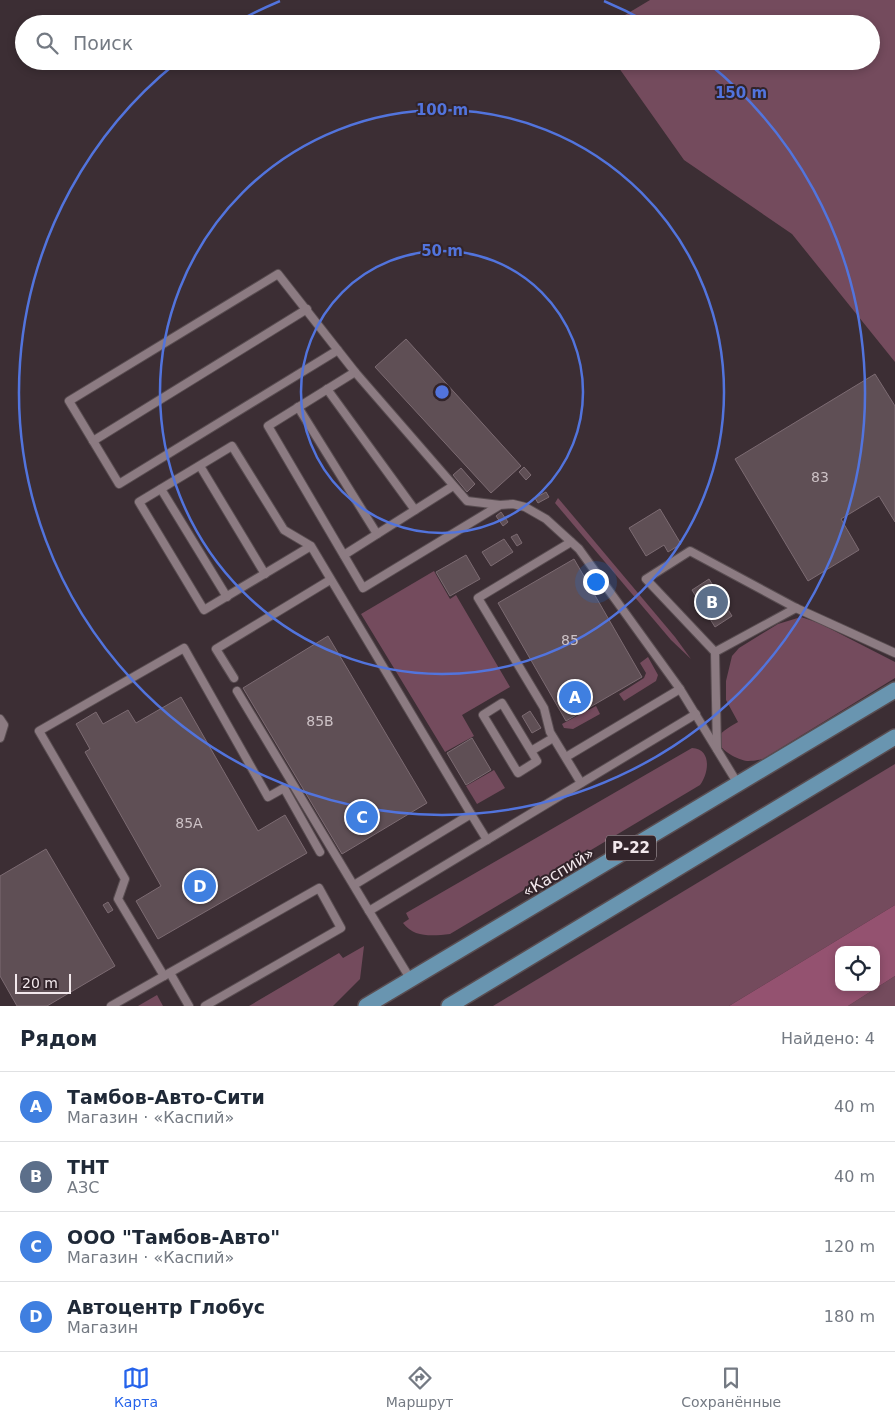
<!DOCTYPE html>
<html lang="ru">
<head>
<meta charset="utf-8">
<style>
  body { margin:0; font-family:"DejaVu Sans",sans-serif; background:#f6f6f7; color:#1f2937 }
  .controls { position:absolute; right:15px; bottom:15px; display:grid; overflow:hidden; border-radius:10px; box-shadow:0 2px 8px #0003 }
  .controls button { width:45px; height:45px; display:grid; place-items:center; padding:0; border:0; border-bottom:1px solid #e0e1e3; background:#fff; color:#1f2937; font:25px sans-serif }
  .scale { position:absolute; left:15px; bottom:12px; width:56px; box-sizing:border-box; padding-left:5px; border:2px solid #f2e8ec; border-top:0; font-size:14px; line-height:18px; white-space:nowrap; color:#f2e8ec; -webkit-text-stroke:4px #32242a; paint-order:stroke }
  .you { position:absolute; left:595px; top:581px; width:18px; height:18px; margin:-12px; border:4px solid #fff; border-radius:50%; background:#1a73e8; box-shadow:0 0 0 8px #1a73e833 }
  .badge { display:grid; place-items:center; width:32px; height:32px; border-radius:50%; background:#2563eb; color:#fff; font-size:16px; font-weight:700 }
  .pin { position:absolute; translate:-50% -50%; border:2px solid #fff; box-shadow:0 1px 5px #0006 }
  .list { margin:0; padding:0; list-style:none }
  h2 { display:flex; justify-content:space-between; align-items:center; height:65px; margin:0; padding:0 20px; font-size:21px }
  h2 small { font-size:16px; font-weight:400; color:#747a83 }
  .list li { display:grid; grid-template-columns:32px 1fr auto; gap:15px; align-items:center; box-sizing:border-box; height:70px; padding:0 20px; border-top:1px solid #e0e1e3 }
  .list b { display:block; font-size:19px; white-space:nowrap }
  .list p { margin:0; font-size:16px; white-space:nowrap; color:#747a83 }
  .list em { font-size:16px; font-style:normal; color:#747a83 }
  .icon { flex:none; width:28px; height:28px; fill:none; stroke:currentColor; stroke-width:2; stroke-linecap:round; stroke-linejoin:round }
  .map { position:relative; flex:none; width:895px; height:1006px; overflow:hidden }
  .search { position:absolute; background:#fff; box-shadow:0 2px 8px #0003; left:15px; right:15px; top:15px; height:55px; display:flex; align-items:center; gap:12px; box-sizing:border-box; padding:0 18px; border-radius:28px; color:#747a83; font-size:19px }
  .sheet { height:345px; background:#fff }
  nav { display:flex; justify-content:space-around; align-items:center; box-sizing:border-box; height:70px; border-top:1px solid #e0e1e3; background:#fff; font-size:14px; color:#747a83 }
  nav a { display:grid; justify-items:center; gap:2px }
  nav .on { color:#2563eb }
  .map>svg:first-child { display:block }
</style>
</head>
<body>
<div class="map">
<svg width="895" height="1006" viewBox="0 0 895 1006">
  <rect width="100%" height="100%" fill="#3c2e34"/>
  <g fill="#744b5d">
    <polygon points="650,0 895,0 895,362 792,234 684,160 614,61 871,61 871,24 610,24"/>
    <polygon points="558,498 675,637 691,659 671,640 555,503"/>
    <polygon points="434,571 450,599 456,595 510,687 462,715 474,736 445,752 361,614"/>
    <path d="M 801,617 L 819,623 L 895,662 L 895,678 L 763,759 C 759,760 752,761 747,761 C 738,760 715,749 719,737 C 721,731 733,725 738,722 L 726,700 L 726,681 L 732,656 L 739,648 L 778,624 Z"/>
    <polygon points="648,657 658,675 656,681 624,701 619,694 644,678 646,673 640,663"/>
    <polygon points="596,706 600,714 573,729 564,728 562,724"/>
    <path d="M 692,748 C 712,749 709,773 700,785 L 450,934 C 433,936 414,938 403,923 L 409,919 L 406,913 Z"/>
    <polygon points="895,764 895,905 729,1006 493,1006"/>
    <polygon points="494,770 505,788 477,804 466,786"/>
    <polygon points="364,946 360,979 333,1006 249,1006 339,953 343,958"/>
    <polygon points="895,976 895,1006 848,1006"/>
    <polygon points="157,995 163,1006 138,1006"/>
  </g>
  <path fill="#945270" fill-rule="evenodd" d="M 895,905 L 895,976 L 848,1006 L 729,1006 ZM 839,950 L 876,950 L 876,987 L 839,987 Z"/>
  <g fill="#5f4f55" stroke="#7c6b72">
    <polygon points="406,339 521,466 491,493 375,367"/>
    <polygon points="875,374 895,406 895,522 879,496 841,519 859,550 808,581 735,459"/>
    <polygon points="524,467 531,475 526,480 519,472"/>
    <polygon points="461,468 475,484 467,492 453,475"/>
    <polygon points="546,492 549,497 538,503 535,498"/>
    <polygon points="660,509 681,544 668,552 664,545 646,556 629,528"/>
    <polygon points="501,512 508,522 503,526 496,516"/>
    <polygon points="517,534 522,543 517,546 511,537"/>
    <polygon points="504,539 513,552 491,566 482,552"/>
    <polygon points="466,555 480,579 450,596 436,572"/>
    <polygon points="574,559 642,677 566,721 498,603"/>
    <polygon points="709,579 732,616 715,627 692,590"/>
    <polygon points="328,636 427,803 342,854 243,688"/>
    <polygon points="181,697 258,831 285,815 307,853 158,939 136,901 161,886 85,752 90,749 76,724 96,712 103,724 128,710 136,723"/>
    <polygon points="530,711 541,728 532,733 522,716"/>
    <polygon points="472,738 491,770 466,785 447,753"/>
    <polygon points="46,849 115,966 47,1006 17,1006 0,976 0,876"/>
    <polygon points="108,902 113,910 108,913 103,905"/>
  </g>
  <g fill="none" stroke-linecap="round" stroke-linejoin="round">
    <defs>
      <g id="lane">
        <polyline points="338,350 119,484 69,401 278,274 355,372"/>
        <polyline points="327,389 415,510"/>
        <polyline points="298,407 377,534"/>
        <polyline points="93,441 307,309"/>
        <polyline points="200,466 265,574"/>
        <polyline points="161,489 227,597"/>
        <polyline points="500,505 467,501 355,372 268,426 363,588 500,505 513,504 525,507 546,519 579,549 680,689 738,784"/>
        <polyline points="571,542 478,598 544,708 550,732 581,783"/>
        <polyline points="311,546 204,610 139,502 232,446 284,530 311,546 471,814"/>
        <polyline points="344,555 453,486"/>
        <polyline points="715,652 796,608"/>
        <polyline points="234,678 216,649 330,580"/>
        <polyline points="237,691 369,911"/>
        <polyline points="0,719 4,725 0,738"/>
        <polyline points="717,749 715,652 646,579 690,551 796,608 895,653"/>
        <polyline points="531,751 502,703 483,715 518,773 537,761 531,751 553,738"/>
        <polyline points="566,757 680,689"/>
        <polyline points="354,885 471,814 487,840"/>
        <polyline points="170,973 189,1006"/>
        <polyline points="164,976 118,899 125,879 39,731 184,648 268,797 284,788 320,852"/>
        <polyline points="411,980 369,911 696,714"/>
        <polyline points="111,1006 319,888 341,928 205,1006"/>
      </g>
      <g id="primary">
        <polyline points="366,1006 895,690"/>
        <polyline points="449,1006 895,737"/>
      </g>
    </defs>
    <use href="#lane" stroke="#594d51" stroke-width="10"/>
    <use href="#primary" stroke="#594d51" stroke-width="18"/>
    <use href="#lane" stroke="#8c7b82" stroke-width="8"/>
    <use href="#primary" stroke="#6995b0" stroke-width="15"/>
  </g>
  <g fill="none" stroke="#5274dd" stroke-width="2.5">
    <circle cx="442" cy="392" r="141"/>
    <circle cx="442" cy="392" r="282"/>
    <path d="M237 22A423 423 0 0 1 280 1M604 1A423 423 0 0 1 647 22M708 63A423 423 0 1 1 176 63"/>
  </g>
  <g text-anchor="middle" stroke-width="4" stroke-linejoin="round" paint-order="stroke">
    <g font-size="14" fill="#cdc2c6">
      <text x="820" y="482">83</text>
      <text x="570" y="645">85</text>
      <text x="320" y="726">85В</text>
      <text x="189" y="828">85А</text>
    </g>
    <rect fill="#32242a" stroke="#b8adb2" stroke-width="1" x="606" y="835.5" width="50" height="25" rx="4"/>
    <g font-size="15" font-weight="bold" fill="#f2e8ec">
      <text x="631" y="853">Р-22</text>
    </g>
    <g font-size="16" fill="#f2e8ec" stroke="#32242a">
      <text transform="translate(558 872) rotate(-31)" y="6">«Каспий»</text>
    </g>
  </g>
  <circle cx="442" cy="392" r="8" fill="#5274dd" stroke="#32242a" stroke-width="2.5"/>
  <g font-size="15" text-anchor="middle" font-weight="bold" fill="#5274dd" stroke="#32242a" stroke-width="4" stroke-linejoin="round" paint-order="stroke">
    <text x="741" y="98">150 m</text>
    <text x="442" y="115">100 m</text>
    <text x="442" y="256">50 m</text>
  </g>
</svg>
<div class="controls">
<button><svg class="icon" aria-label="locate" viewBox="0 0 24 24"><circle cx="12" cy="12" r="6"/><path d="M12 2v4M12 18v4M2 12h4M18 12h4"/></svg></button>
</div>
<div class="scale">20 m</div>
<div class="you"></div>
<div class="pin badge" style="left:575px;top:697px;background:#3f7fe0">A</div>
<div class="pin badge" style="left:712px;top:602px;background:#5c6f8a">B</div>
<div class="pin badge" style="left:362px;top:817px;background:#3f7fe0">C</div>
<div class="pin badge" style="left:200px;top:886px;background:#3f7fe0">D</div>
<div class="search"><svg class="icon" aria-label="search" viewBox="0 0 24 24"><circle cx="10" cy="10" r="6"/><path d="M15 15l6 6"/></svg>Поиск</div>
</div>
<section class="sheet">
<h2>Рядом<small>Найдено: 4</small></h2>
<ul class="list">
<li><span class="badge" style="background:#3f7fe0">A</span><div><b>Тамбов-Авто-Сити</b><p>Магазин · «Каспий»</p></div><em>40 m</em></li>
<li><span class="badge" style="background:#5c6f8a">B</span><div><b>THT</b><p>АЗС</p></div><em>40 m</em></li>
<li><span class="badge" style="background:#3f7fe0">C</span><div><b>ООО &quot;Тамбов-Авто&quot;</b><p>Магазин · «Каспий»</p></div><em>120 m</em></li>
<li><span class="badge" style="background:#3f7fe0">D</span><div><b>Автоцентр Глобус</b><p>Магазин</p></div><em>180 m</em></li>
</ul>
</section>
<nav>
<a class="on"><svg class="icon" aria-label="map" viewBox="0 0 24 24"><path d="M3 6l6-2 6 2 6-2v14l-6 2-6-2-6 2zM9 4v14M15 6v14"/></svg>Карта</a>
<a><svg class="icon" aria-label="directions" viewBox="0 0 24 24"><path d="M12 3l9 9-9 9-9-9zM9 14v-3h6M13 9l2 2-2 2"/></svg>Маршрут</a>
<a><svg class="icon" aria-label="saved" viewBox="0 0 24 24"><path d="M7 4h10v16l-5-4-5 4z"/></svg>Сохранённые</a>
</nav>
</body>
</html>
